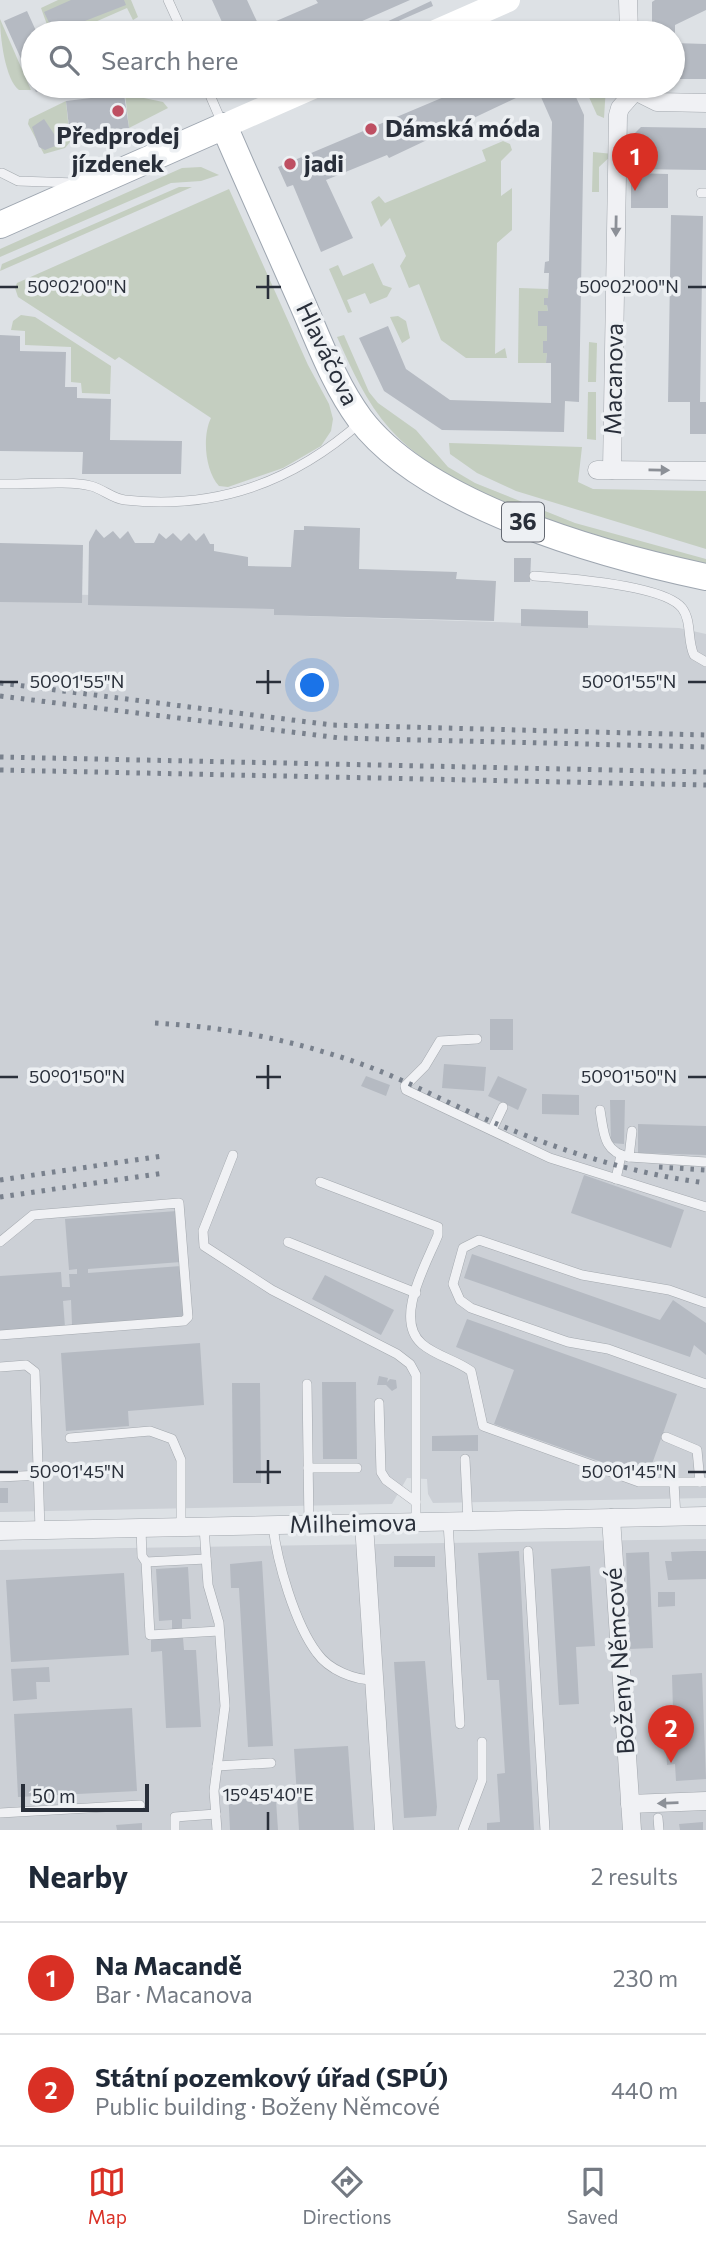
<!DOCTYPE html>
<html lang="en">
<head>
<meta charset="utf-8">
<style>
  body { margin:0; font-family:Commissioner,sans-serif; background:#f2f2f3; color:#1f2937 }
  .scale { position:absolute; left:21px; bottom:18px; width:128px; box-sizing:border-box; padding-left:7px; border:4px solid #292f3a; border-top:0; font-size:19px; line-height:24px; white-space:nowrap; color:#292f3a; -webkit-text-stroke:5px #edf0f3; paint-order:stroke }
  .you { position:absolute; left:313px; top:686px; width:24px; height:24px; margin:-18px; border:5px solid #fff; border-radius:50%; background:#1a73e8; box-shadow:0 0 0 10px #1a73e833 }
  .badge { display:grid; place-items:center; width:46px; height:46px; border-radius:50%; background:#d93025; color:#fff; font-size:23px; font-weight:700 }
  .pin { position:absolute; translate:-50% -58px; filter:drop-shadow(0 2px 4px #0008) }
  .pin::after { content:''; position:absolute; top:37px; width:24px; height:21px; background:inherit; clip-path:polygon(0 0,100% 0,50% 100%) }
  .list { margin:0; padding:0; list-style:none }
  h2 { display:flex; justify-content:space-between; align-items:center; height:91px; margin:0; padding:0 28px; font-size:30px }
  h2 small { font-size:23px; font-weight:400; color:#747a83 }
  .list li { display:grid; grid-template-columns:46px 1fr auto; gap:21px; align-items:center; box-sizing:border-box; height:112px; padding:0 28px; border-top:2px solid #e0e1e3 }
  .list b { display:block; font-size:26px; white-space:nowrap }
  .list p { margin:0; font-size:23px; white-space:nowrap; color:#747a83 }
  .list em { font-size:23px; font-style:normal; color:#747a83 }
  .icon { flex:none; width:38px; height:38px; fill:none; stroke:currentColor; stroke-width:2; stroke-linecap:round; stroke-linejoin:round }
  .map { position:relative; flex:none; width:706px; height:1830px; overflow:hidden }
  .search { position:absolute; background:#fff; box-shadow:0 2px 5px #0004; left:21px; right:21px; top:21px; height:77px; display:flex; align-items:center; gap:18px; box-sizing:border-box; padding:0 24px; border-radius:38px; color:#747a83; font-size:26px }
  .sheet { height:315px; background:#fff }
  nav { display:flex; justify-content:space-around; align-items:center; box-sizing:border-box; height:98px; border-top:2px solid #e0e1e3; background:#fff; font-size:19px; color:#747a83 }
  nav a { display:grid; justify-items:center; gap:4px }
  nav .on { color:#d93025 }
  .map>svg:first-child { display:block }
</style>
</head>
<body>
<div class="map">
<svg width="706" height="1830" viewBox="0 0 706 1830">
  <rect width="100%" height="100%" fill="#dde1e5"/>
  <g fill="#ccd0d6">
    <polygon points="0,593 274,599 274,615 679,628 706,634 706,1498 433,1503 428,1494 427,1479 407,1478 392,1504 0,1512"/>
    <polygon points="706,1539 706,1830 0,1830 0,1550"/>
  </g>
  <g fill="#c4cec0">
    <polygon points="58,0 131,0 138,17 133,20 127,8 70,33 50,33 41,8"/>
    <path d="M 0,19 L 31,90 L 19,90 C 5,80 0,36 0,19 Z"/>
    <polygon points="584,86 606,86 604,118 597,115"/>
    <polygon points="125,94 163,102 168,108 129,128"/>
    <polygon points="66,101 70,142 65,148 44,154 28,124 29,119"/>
    <polygon points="503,141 510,144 512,150 501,161 501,196 512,188 512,230 497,243 495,354 505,348 507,358 466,358 441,340 419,284 409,288 400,266 406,256 390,218 381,227 371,202 379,196 385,203 486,161 482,150"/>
    <polygon points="593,152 613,154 599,167 599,192 592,192"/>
    <polygon points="201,167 219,175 201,181 171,183 0,257 0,249 182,168"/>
    <polygon points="179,187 192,187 0,271 2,264"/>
    <path d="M 229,189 L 308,365 L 329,404 L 333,419 L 331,431 L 321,446 L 283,468 L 228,487 L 219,486 C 205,471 202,436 211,418 L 119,357 L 115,360 L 18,297 L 15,288 L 17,283 Z"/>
    <polygon points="373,263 383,285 392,288 387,297 370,304 365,293 347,300 352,312 348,313 329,269 338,265 343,276"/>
    <polygon points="519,288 548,289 548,298 544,299 544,304 547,305 548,311 538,311 538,326 547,326 547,341 543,341 543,352 547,353 546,363 518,363"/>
    <polygon points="21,315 35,317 111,366 110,394 82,393 81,383 71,382 71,347 25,345 25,331 11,330 13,321"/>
    <polygon points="398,316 406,321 410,338 396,347 402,343 390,317"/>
    <path d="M 344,335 L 369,392 L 378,403 L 416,430 L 448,467 L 475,483 L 575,523 L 706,559 L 706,564 C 611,543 456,503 390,429 C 366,402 352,370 337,337 Z"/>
    <polygon points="589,342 597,343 596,382 588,382"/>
    <polygon points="588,392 596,392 596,440 587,439"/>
    <polygon points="449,443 582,447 578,482 593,489 706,491 706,549 516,491 477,473 450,454"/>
  </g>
  <g fill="#b5bac2">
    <polygon points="71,0 124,0 126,5 54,33 44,12"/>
    <polygon points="212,0 247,0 260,28 318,3 316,0 410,0 335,33 227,33"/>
    <polygon points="655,0 706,0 706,10 675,25 675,33 652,33 652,2"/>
    <polygon points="431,1 433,6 371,33 363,33"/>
    <polygon points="27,11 37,33 33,33 33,86 51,86 36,92 4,21"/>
    <polygon points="674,43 706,44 706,79 674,79"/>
    <polygon points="373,86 386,86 361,97 359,92"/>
    <polygon points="470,86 571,86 584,115 579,402 565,401 564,432 442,430 384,391 359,338 388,326 406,369 450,400 551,403 551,363 546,363 547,353 543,353 543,341 547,341 547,326 538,326 538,311 548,311 547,305 544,305 544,298 548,298 549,273 544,273 545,262 549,261 552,122 537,88 389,158 387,155 326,180 353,238 321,252 293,185 287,187 278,167"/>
    <polygon points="124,94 129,128 70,136 66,101"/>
    <polygon points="44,119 58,140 55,146 45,150 39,147 32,127"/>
    <polygon points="641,127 706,128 706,170 633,169 633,135"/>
    <polygon points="631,173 668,174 668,208 631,208"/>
    <polygon points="671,215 703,216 700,402 706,402 706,434 690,434 690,402 668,402"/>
    <polygon points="0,335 20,336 20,351 66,352 65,387 77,387 77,398 111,399 110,440 182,441 181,474 82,474 83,452 0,451"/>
    <polygon points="304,526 360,528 359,569 457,572 456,579 496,581 494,621 274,615 274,609 88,605 89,542 96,529 104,538 113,531 120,539 128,531 135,543 154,543 159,533 166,539 173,533 181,541 189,533 196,541 204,533 210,544 214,544 214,551 248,557 248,566 291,567 294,530 304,530"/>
    <polygon points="0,543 83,545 82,603 0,602"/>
    <polygon points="514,558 531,558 530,582 514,582"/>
    <polygon points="521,609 588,611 588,628 521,626"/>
    <rect x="490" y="1019" width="23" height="31"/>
    <polygon points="444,1064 486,1067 484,1091 442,1088"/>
    <polygon points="366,1076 390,1085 386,1096 361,1086"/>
    <polygon points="498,1076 527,1089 518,1110 488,1096"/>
    <polygon points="542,1094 579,1095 579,1115 542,1114"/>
    <polygon points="610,1100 625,1100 624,1144 611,1143"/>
    <polygon points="638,1124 706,1126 706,1155 638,1153"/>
    <polygon points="584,1175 684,1210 671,1248 571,1213"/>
    <polygon points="177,1211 181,1262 88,1269 88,1273 181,1266 185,1317 72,1325 71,1300 63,1301 65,1327 0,1332 0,1276 61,1272 62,1287 70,1287 69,1274 77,1274 77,1269 69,1270 65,1219"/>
    <polygon points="472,1254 660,1320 673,1300 706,1323 706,1355 694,1345 690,1357 464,1278"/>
    <polygon points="325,1275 394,1310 381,1335 312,1299"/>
    <polygon points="467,1319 677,1394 647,1478 494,1424 514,1370 456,1347"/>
    <polygon points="200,1343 204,1405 128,1411 129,1426 66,1431 61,1353"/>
    <polygon points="379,1376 388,1378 387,1382 390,1379 396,1380 397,1388 392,1391 386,1385 377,1385"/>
    <polygon points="322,1382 356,1382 357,1459 323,1459"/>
    <polygon points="232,1383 260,1383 261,1483 233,1483"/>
    <polygon points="478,1435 478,1451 432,1451 432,1436"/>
    <rect x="0" y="1488" width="8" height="15"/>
    <polygon points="519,1551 534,1830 487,1830 487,1823 500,1822 497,1774 505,1773 499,1680 487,1680 478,1553"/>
    <polygon points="694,1551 706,1551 706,1579 668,1580 665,1561 672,1561 671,1552"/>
    <polygon points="649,1552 653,1648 629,1649 626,1553"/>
    <rect x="394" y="1556" width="41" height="11"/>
    <polygon points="262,1561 273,1746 248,1747 239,1588 231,1588 230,1564"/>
    <polygon points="590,1566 595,1646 576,1647 579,1704 559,1705 551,1569"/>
    <polygon points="188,1567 191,1619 182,1619 182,1629 172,1630 172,1620 159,1621 156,1569"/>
    <polygon points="124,1573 129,1655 11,1662 6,1580"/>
    <polygon points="658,1592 675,1592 675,1606 658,1607"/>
    <polygon points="183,1638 184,1650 196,1650 201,1727 166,1728 162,1651 151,1652 151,1639"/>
    <polygon points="425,1661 437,1807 436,1816 404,1818 394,1662"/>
    <polygon points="49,1667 50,1682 36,1682 37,1699 13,1701 11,1669"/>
    <polygon points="702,1673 706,1779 676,1781 675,1764 667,1765 666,1748 674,1747 672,1675"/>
    <polygon points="132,1708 137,1791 18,1797 14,1714"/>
    <polygon points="348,1746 354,1830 299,1830 294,1749"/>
    <polygon points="275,1786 278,1830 230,1830 228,1789"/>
    <polygon points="703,1822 703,1830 680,1830 679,1824"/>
    <polygon points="142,1823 142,1830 117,1830 116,1825"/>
  </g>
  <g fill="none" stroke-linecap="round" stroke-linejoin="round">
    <defs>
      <g id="lane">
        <polyline points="168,0 183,33"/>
        <polyline points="206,86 222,123"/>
        <polyline points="2,173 18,181 76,183"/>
        <polyline points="701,193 706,193"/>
        <path d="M 0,484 C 26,485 66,480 91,486 C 103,489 113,499 125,500 C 217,510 293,482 361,422"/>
        <path d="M 534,576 C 564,578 664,585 682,608 C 692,621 687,641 694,655 L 706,662"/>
        <polyline points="477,1039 440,1041 425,1066 405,1086 406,1090 550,1158 706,1207"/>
        <path d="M 600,1110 C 604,1133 603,1152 629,1157"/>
        <polyline points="492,1130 503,1107"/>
        <polyline points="632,1131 629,1157 706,1162"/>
        <polyline points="233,1155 203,1231 204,1246 272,1290 397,1354 410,1364 416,1375 416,1523"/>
        <polyline points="616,1179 621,1155"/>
        <path d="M 320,1182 L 438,1227 L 438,1235 C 427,1263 393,1319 422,1344 C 436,1356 456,1360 471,1371 L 483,1426 L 639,1482 L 706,1482"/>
        <polyline points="0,1242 33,1215 179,1203 188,1317 184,1321 0,1335"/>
        <polyline points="288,1242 416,1293"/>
        <polyline points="706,1303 669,1290 582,1275 479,1240 463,1248 453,1284 460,1300 471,1308 568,1342 608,1349 706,1384"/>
        <polyline points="0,1367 26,1365 35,1372 40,1530"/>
        <polyline points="307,1384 309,1525"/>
        <polyline points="379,1403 381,1472 386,1480 416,1502"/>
        <polyline points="666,1437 697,1450 700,1482"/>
        <polyline points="70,1438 150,1431 172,1439 181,1460 181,1527"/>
        <polyline points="465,1459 468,1521"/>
        <polyline points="308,1468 357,1468"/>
        <polyline points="0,1477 41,1475"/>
        <polyline points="674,1483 676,1517"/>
        <polyline points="448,1522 460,1724"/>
        <path d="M 273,1526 C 277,1562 295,1624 317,1653 C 329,1670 354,1680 374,1680"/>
        <polyline points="204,1527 208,1585 219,1623 225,1706 214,1791 217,1830"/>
        <polyline points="141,1529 142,1556 146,1562 150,1635 219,1631"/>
        <polyline points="528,1551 545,1830"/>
        <polyline points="146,1562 206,1559"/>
        <polyline points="217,1766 271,1763"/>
        <polyline points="0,1813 140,1805"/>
        <polyline points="658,1818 659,1830"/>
        <polyline points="175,1830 175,1817 216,1814"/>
        <polyline points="463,1830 482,1780 482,1742"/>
      </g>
      <g id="street">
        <polyline points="628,0 629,33"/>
        <polyline points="635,91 657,102 706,103"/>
        <polyline points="597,470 706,471"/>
        <polyline points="612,470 618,115 620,108 635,91"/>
        <polyline points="611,1518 632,1830"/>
        <polyline points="364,1524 384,1830"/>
        <polyline points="0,1531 706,1516"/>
        <polyline points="630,1804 706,1801"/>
      </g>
      <path id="primary" d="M 0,225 L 224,126 C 250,186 277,246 303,305 C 320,344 335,385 360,419 C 426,506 602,555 706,577"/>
    </defs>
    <use href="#lane" stroke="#a3a8ae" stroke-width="10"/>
    <use href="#street" stroke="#a3a8ae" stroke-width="19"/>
    <use href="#primary" stroke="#9ea6b0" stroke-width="28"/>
    <use href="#lane" stroke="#f0f1f4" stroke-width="9"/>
    <use href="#street" stroke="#f0f1f4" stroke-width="18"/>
    <g stroke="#fff" stroke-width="24">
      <polyline points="433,33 508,0"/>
      <polyline points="224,126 315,86"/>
    </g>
    <use href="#primary" stroke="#fff" stroke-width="26"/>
    <g stroke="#79818d" stroke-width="5" stroke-dasharray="3.5 7" stroke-linecap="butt">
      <polyline points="0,683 332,725 706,735"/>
      <polyline points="0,696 340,738 706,747"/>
      <polyline points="0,757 706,772"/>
      <polyline points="0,770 706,785"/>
      <path d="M 155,1023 C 228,1027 298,1041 367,1066 C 407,1081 444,1101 483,1118 C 555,1149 628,1173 706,1183"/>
      <polyline points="659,1167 706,1170"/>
      <polyline points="0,1180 162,1156"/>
      <polyline points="0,1197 164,1173"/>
    </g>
  </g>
  <defs><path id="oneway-solid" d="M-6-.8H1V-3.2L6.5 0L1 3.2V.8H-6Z" transform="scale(1.75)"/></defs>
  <g fill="#8c9097">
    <use href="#oneway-solid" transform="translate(616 226) rotate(91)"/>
    <use href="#oneway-solid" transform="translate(659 470) rotate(1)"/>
    <use href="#oneway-solid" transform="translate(668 1803) rotate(178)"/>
  </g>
  <path fill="none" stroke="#292f3a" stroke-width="2.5" d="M 268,275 L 268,299M 0,287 L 18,287M 256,287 L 281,287M 688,287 L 706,287M 268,670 L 268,694M 0,682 L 18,682M 256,682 L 281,682M 688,682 L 706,682M 268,1065 L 268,1089M 0,1077 L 18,1077M 256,1077 L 281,1077M 688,1077 L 706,1077M 268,1460 L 268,1484M 0,1472 L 18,1472M 256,1472 L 281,1472M 688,1472 L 706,1472M 268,1812 L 268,1830"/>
  <g fill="#be4f62" stroke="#edf0f3" stroke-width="2.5">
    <circle cx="118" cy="111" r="7"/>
    <circle cx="371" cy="129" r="7"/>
    <circle cx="290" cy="164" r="7"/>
  </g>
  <g text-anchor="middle" stroke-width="7" stroke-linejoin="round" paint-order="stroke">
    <rect fill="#edf0f3" stroke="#646972" stroke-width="2" x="502" y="502.5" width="42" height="39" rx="5"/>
    <g font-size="23" font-weight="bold" fill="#292f3a">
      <text x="523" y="530">36</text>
    </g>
    <g font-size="24" font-weight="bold" fill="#292f3a" stroke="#edf0f3" text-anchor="start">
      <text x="385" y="137">Dámská móda</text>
      <text x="118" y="144" text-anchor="middle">Předprodej<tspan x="118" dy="28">jízdenek</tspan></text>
      <text x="304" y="172">jadi</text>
    </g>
    <g font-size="24" fill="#292f3a" stroke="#edf0f3">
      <text transform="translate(327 354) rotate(64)" y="8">Hlaváčova</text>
      <text transform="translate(614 379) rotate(-89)" y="8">Macanova</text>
      <text transform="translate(353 1524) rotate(-1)" y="8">Milheimova</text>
      <text transform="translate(620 1661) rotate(-94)" y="8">Boženy Němcové</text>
    </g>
  </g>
  <g font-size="18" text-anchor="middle" fill="#292f3a" stroke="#edf0f3" stroke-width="7" stroke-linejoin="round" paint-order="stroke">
    <text x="77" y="293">50°02'00"N</text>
    <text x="629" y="293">50°02'00"N</text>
    <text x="77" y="688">50°01'55"N</text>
    <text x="629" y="688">50°01'55"N</text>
    <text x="77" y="1083">50°01'50"N</text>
    <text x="629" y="1083">50°01'50"N</text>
    <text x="77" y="1478">50°01'45"N</text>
    <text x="629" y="1478">50°01'45"N</text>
    <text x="268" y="1801">15°45'40"E</text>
  </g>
</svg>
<div class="scale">50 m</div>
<div class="you"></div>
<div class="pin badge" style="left:635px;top:191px">1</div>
<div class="pin badge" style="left:671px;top:1763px">2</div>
<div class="search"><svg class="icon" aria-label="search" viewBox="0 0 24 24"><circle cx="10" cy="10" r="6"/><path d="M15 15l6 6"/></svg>Search here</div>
</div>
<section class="sheet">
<h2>Nearby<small>2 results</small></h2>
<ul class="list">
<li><span class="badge">1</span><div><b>Na Macandě</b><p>Bar · Macanova</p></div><em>230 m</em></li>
<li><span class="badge">2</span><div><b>Státní pozemkový úřad (SPÚ)</b><p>Public building · Boženy Němcové</p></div><em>440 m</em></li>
</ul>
</section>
<nav>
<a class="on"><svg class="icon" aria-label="map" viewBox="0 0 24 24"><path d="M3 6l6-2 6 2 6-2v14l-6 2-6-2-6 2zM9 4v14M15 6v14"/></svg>Map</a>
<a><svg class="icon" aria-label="directions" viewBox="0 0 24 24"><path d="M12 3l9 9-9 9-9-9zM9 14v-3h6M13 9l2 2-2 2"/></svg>Directions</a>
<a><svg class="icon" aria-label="saved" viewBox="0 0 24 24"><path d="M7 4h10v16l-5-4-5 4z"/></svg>Saved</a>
</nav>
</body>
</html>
